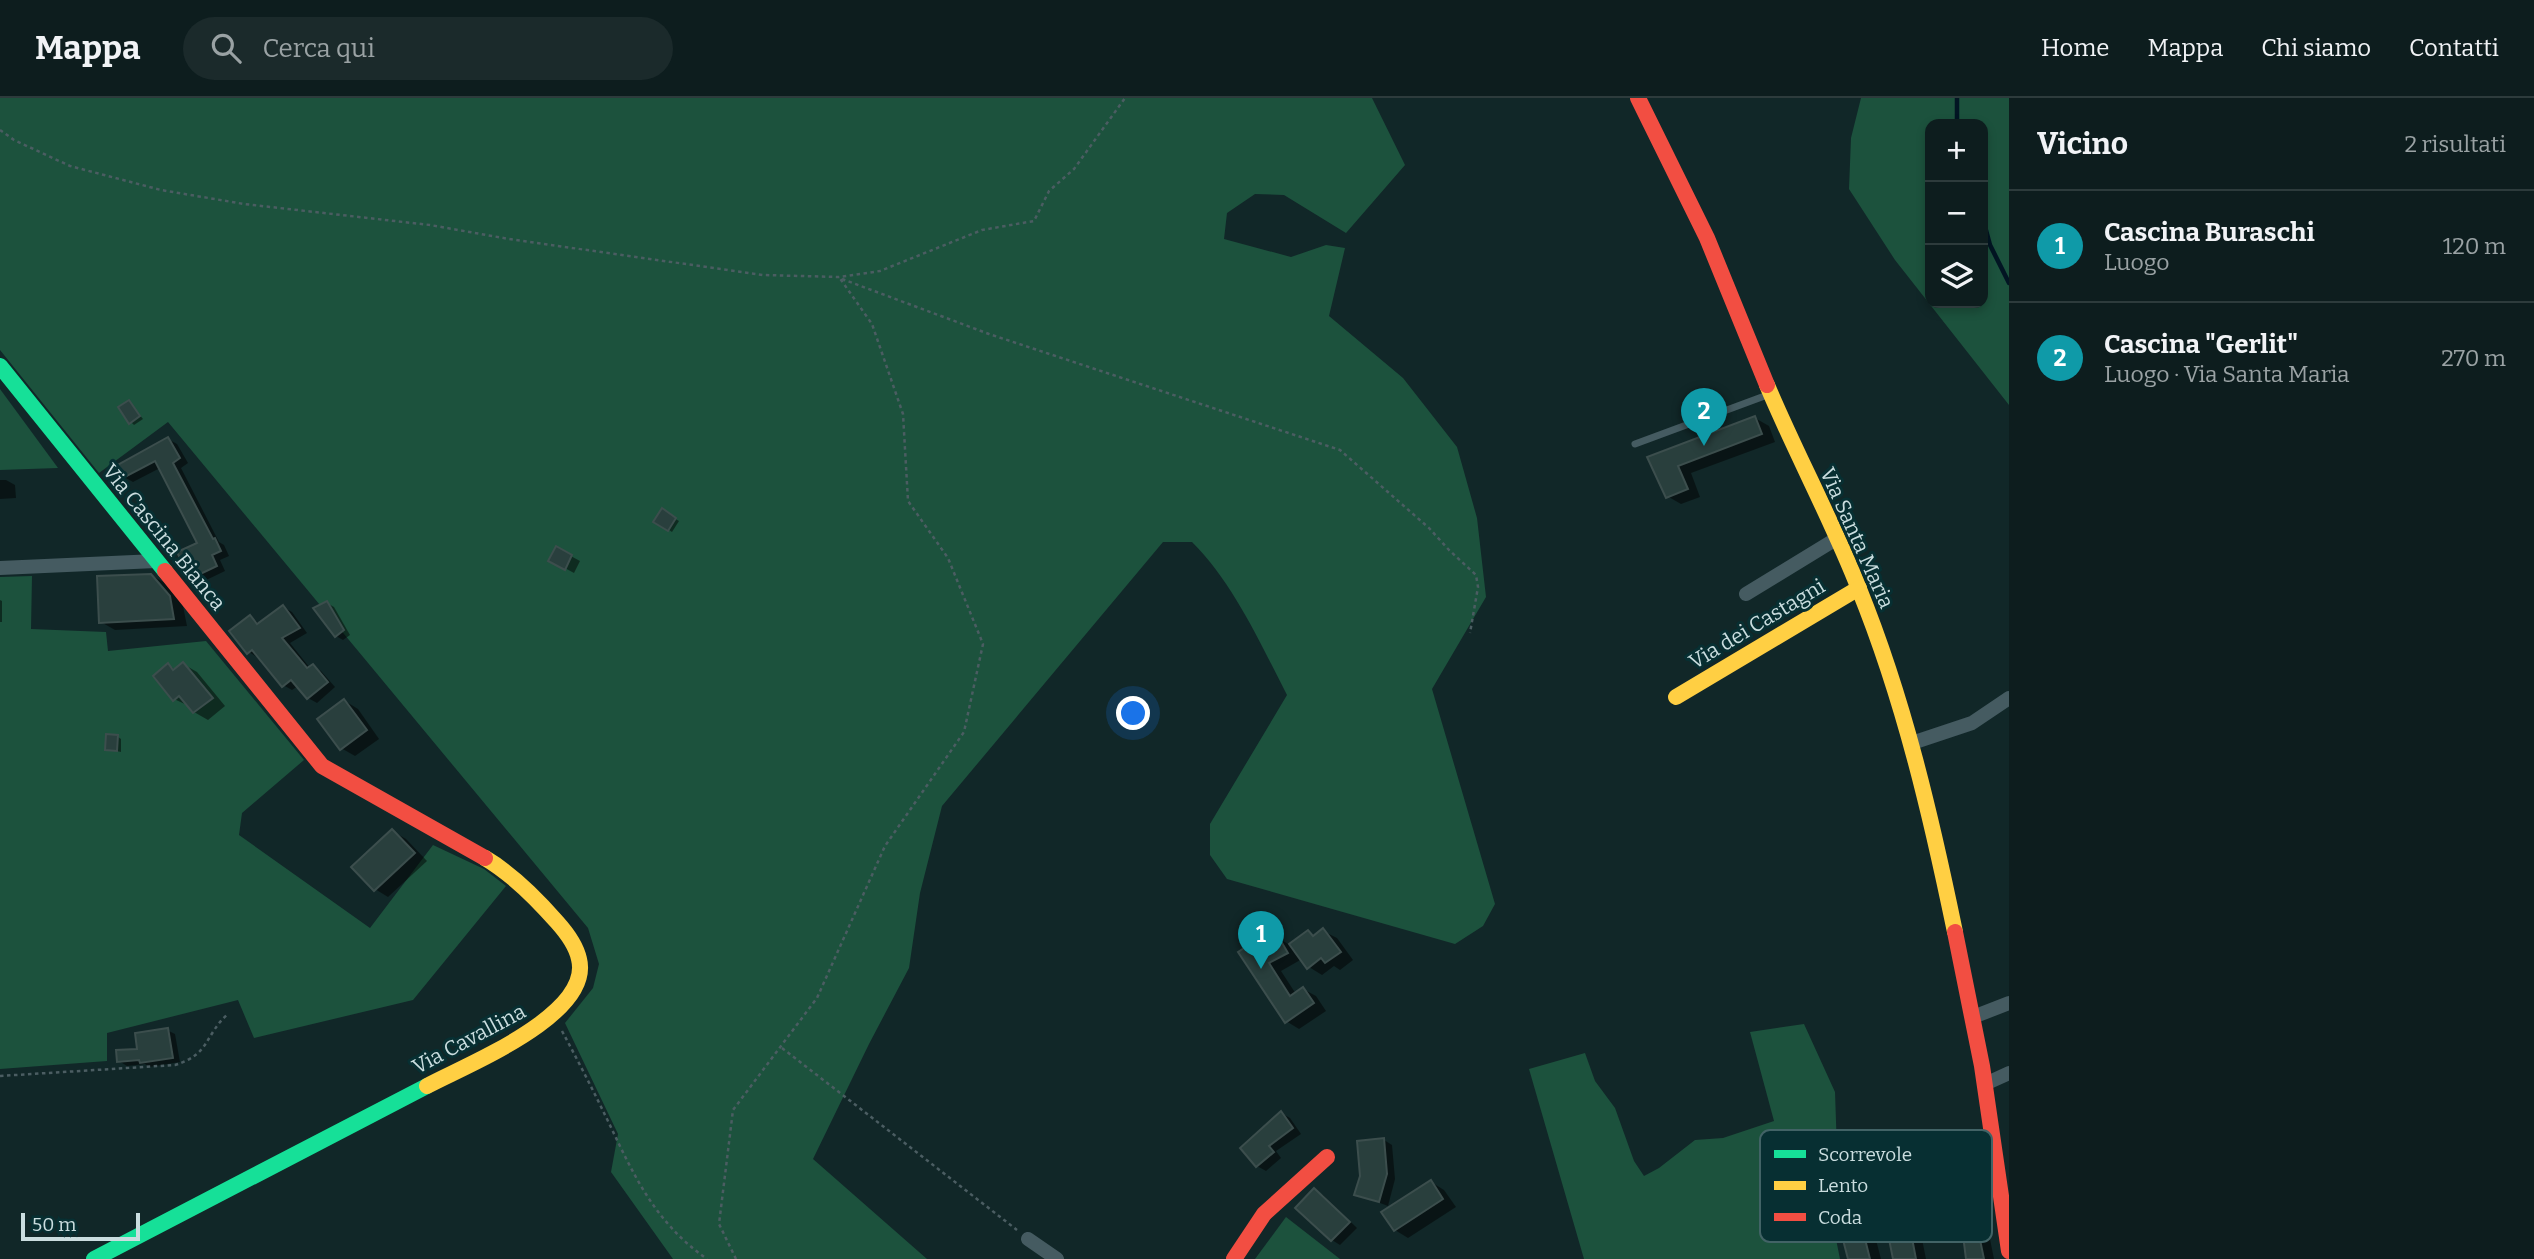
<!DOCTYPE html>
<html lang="it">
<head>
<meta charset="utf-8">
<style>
  body { margin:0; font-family:Bitter,serif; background:#1b2a2b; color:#f1f3f6 }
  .controls { position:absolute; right:21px; top:21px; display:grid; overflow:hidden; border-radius:14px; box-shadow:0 4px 10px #0003 }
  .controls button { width:63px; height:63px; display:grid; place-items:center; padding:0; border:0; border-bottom:2px solid #2d3b3c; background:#0d1d1e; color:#f1f3f6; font:35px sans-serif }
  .scale { position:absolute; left:21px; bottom:18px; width:119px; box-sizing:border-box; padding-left:7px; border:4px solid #cadddf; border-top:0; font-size:19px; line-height:24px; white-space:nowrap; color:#cadddf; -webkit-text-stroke:5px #072f32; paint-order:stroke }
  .you { position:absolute; left:1134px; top:616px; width:24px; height:24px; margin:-18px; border:5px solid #fff; border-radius:50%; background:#1a73e8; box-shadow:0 0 0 10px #1a73e833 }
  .badge { display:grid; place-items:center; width:46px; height:46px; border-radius:50%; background:#0b8043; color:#fff; font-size:23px; font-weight:700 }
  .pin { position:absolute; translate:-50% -58px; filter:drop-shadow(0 2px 4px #0008) }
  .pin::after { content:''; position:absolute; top:37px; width:24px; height:21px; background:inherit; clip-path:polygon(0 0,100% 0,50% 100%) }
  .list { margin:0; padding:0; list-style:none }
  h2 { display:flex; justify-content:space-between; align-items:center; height:91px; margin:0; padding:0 28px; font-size:30px }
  h2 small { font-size:23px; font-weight:400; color:#9aa2a4 }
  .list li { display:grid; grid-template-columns:46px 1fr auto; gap:21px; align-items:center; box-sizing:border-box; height:112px; padding:0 28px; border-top:2px solid #2d3b3c }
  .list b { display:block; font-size:26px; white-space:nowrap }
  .list p { margin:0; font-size:23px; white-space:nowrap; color:#9aa2a4 }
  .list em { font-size:23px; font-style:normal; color:#9aa2a4 }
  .icon { flex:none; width:38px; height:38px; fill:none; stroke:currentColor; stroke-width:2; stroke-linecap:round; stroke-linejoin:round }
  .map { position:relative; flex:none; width:2009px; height:1161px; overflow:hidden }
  header { display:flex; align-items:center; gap:42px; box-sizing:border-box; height:98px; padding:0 35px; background:#0d1d1e; border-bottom:2px solid #2d3b3c }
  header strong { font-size:33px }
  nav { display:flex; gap:38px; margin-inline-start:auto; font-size:24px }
  .search { width:490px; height:63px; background:#1b2a2b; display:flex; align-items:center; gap:18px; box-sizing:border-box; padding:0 24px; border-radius:38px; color:#9aa2a4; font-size:26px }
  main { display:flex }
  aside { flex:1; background:#0d1d1e }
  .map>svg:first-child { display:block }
</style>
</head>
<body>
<header>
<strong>Mappa</strong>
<div class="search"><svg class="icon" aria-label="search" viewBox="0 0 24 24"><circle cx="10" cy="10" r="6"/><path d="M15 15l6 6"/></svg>Cerca qui</div>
<nav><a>Home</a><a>Mappa</a><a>Chi siamo</a><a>Contatti</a></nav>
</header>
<main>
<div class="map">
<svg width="2009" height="1161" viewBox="0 0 2009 1161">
  <rect width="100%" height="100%" fill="#112728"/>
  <g fill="#1c523d" fill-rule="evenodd">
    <path d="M 0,0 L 1372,0 L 1405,67 L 1346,135 L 1284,97 L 1255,96 L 1227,115 L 1224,141 L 1291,159 L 1326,147 L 1345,150 L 1329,218 L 1403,280 L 1457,349 L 1477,420 L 1486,499 L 1432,591 L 1495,806 L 1483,828 L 1455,846 L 1227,781 L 1210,757 L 1210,726 L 1287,597 C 1260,545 1234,486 1192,444 L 1163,444 L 942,708 L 920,795 L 909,870 L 869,946 L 813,1061 L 927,1161 L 673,1161 L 611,1074 L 618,1036 L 565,925 L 593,890 L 599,866 L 588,830 L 168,324 L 99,375 L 0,252 Z"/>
    <path d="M 1861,0 L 2009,0 L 2009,307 L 1895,162 L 1849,91 L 1851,40 ZM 1930,26 L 1983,26 L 1983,205 L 1930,205 Z"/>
    <polygon points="0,291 58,370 0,372"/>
    <polygon points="32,478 31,531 106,534 108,553 206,543 304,662 242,715 239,737 370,830 433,747 484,771 506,788 413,902 254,940 238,902 107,935 107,963 0,971 0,479"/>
    <polygon points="1804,926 1835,994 1837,1053 1834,1131 1840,1161 1584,1161 1529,971 1585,955 1595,983 1615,1010 1634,1063 1644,1078 1659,1070 1695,1042 1723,1040 1774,1023 1750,934"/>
    <polygon points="1286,1119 1340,1161 1255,1161"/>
  </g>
  <g fill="#0007">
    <polygon points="129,304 143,321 134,327 131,324"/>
    <polygon points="1755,320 1769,328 1775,344 1691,375 1700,399 1681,406 1667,398 1649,360"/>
    <polygon points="168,341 177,346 188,365 181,370 219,444 224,447 229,458 220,462 225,473 200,485 191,479 199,445 160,370 133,384 124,379"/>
    <polygon points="0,382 6,382 15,387 16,400 0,401"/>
    <polygon points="662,413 679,423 672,434 655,423"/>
    <polygon points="556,450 580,463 574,475 550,462"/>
    <polygon points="151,477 165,485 183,508 187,528 115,532 101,524"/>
    <polygon points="0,502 2,503 2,524 0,524"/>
    <polygon points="327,505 334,509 350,537 343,542 336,538"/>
    <polygon points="283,509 292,514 307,535 290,545 310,570 313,568 321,573 335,589 317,605 308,600 298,588 292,592 283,587 259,558 257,559 249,554 250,519 260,526"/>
    <polygon points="183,566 197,574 225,608 208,622 194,614 189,608 174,601 168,567 176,572"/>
    <polygon points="345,603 358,611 379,641 355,658 341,650"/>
    <polygon points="118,639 121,641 121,654 107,651"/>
    <polygon points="392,733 406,741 427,763 388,799 375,791"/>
    <polygon points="1323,833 1337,840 1353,862 1340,872 1334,868 1322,877 1309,869 1302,861 1281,873 1296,896 1303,891 1316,898 1326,913 1299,931 1286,923 1255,845 1262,849 1278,840 1290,847 1308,834 1316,838"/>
    <polygon points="167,932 175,936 180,964 149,969 145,966 127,968 119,963 139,952"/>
    <polygon points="1281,1015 1290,1020 1301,1036 1276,1053 1281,1060 1266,1073 1257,1068"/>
    <polygon points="1384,1042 1392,1047 1395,1081 1388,1108 1356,1096"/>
    <polygon points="1431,1084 1444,1092 1456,1109 1408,1140 1395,1132"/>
    <polygon points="1314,1092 1323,1097 1357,1130 1340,1147 1332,1142"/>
    <polygon points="1972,1105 1984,1111 1994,1161 1968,1161 1964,1130 1922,1141 1926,1161 1895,1161 1907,1119 1911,1121"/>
    <polygon points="1861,1130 1875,1138 1881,1161 1850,1161"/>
  </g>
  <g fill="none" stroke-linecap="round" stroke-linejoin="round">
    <g stroke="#021523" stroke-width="4.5">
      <polyline points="1957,0 1957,26"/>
      <polyline points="1983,121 1990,147 2009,185"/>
    </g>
  </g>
  <g fill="#293f3d" stroke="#3c4e4d" stroke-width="2">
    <polygon points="129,302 140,318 129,326 118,309"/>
    <polygon points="1755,318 1762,336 1678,368 1688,391 1666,400 1647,359"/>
    <polygon points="168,339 180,360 173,365 213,441 215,440 221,453 212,457 217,468 190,481 177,454 197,445 155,363 123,380 116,368"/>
    <polygon points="662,410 676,420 668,433 653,424"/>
    <polygon points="556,448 572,457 565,472 548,463"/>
    <polygon points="151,476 170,498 174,521 99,525 97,478"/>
    <polygon points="327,503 344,532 335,539 313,510"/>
    <polygon points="283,507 300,530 282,540 307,570 313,566 328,584 307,601 291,582 282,589 252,552 247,556 229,533 250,517 257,526"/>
    <polygon points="183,564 213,600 193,615 179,598 173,603 153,578 168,565 173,572"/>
    <polygon points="344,601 367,632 340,652 317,621"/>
    <polygon points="106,636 118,637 117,653 105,652"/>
    <polygon points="392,731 415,755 374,793 351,769"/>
    <polygon points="1323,830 1341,854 1325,865 1321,860 1307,871 1289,846 1308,832 1313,838"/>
    <polygon points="1278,838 1288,855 1269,865 1290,898 1303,889 1314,905 1285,925 1238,854 1255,843 1258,849"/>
    <polygon points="168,930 173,960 140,965 139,962 117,964 116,952 137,951 135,935"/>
    <polygon points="1281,1013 1293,1030 1269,1048 1274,1054 1256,1069 1240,1050"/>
    <polygon points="1384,1040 1387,1076 1379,1104 1354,1097 1360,1078 1357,1043"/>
    <polygon points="1431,1082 1443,1101 1394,1133 1381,1114"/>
    <polygon points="1314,1090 1350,1124 1331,1143 1295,1110"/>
    <polygon points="1972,1103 1984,1161 1966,1161 1961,1121 1911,1135 1916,1161 1893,1161 1885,1121 1907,1117 1908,1120"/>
    <polygon points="1862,1129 1870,1161 1848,1161 1841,1134"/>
  </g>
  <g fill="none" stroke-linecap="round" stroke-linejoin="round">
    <g stroke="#4b5d62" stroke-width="2.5" stroke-dasharray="3.5 3.5" stroke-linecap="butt">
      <polyline points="0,32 14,42 70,68 161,92 244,106 430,127 509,141 763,177 839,179 880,173 982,132 1034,123 1049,93 1074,71 1125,0"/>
      <polyline points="842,181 989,236 1340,352 1429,430 1449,452 1476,477 1478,489 1470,535"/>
      <path d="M 562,933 C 577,961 592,990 606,1019 C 633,1075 653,1123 707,1161"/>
      <polyline points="782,950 1017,1132"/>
      <path d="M 0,978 L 175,967 C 211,956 204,937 228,916"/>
      <polyline points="736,1161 719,1126 733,1012 817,900 885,748 964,634 983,546 948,460 908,403 903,316 872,226 839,179"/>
    </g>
    <polyline stroke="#455b61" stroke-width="7" points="1635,346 1770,296"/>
    <g stroke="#455b61" stroke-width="14">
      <polyline points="0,470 156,463"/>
      <polyline points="1746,496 1836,441"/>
      <polyline points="1912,645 1972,625 2009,600"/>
      <polyline points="1973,919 2009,905"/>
      <polyline points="1985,986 2009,975"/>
      <polyline points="1028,1141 1057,1161"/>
    </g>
    <g stroke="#16e098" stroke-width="16">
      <polyline points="0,268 165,473"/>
      <polyline points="94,1161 427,988"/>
    </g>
    <g stroke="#ffcf43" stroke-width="16">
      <path d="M 1767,287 C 1796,356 1832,422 1859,491 C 1904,602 1931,718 1955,834"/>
      <polyline points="1676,599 1859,490"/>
      <path d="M 427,988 C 466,967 593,917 579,861 C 576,847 566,834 557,824 C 536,800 512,776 485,760"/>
    </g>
    <g stroke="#f24e42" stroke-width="16">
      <polyline points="1638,0 1707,140 1767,287"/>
      <polyline points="165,473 322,668 485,760"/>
      <polyline points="1955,834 1982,968 2009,1153"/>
      <polyline points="1234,1161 1264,1116 1327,1059"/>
    </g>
  </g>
  <g text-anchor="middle" stroke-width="6" stroke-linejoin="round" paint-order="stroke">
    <g font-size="21" fill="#cadddf" stroke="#072f32">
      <text transform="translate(164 439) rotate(51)" y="7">Via Cascina Bianca</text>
      <text transform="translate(1857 440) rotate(66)" y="7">Via Santa Maria</text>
      <text transform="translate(1757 526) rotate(-31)" y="7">Via dei Castagni</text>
      <text transform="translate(469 941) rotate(-28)" y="7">Via Cavallina</text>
    </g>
  </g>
  <rect x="1760" y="1032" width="232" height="112" rx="10" fill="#072f32" stroke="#426366" stroke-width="2"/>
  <rect x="1774" y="1052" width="32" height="8" fill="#16e098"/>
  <rect x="1774" y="1083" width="32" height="9" fill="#ffcf43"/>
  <rect x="1774" y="1115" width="32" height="8" fill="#f24e42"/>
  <g font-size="19" fill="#cadddf">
    <text x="1818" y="1063">Scorrevole</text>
    <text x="1818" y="1094">Lento</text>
    <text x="1818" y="1126">Coda</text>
  </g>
</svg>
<div class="controls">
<button>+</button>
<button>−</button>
<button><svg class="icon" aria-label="layers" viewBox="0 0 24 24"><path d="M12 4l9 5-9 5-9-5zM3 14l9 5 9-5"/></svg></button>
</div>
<div class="scale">50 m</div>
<div class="you"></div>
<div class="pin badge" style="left:1261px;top:871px;background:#0f9aa8">1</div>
<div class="pin badge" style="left:1704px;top:348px;background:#0f9aa8">2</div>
</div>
<aside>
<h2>Vicino<small>2 risultati</small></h2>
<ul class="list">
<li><span class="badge" style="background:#0f9aa8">1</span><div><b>Cascina Buraschi</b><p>Luogo</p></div><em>120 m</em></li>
<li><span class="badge" style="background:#0f9aa8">2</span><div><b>Cascina &quot;Gerlit&quot;</b><p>Luogo · Via Santa Maria</p></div><em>270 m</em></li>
</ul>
</aside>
</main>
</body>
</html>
